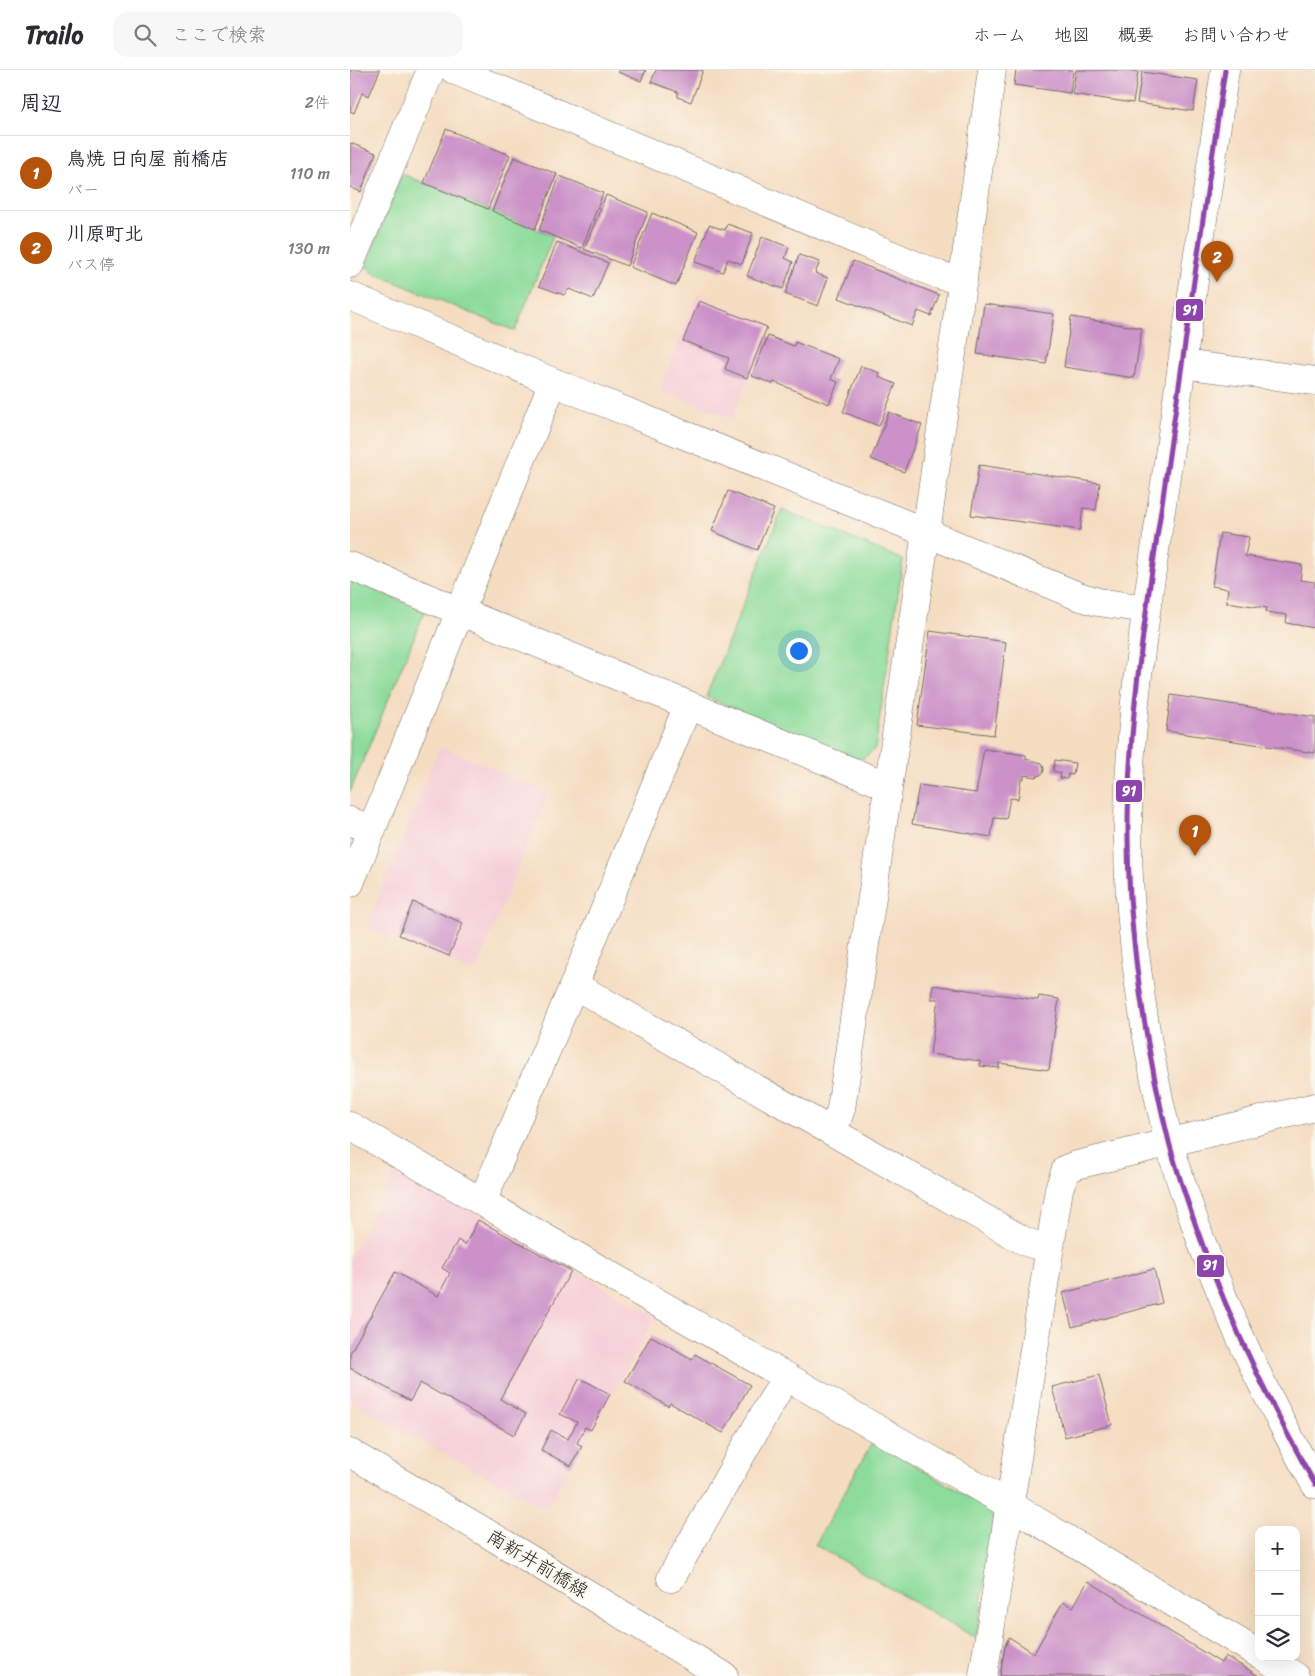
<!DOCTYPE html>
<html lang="ja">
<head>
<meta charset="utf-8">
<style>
  body { margin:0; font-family:Sriracha,"Klee One",sans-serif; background:#f7f7f7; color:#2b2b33 }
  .controls { position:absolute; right:15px; bottom:15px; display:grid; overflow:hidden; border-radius:10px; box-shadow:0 5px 20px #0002 }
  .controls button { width:45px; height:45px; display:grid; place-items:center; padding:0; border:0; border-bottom:1px solid #e1e1e2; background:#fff; color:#2b2b33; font:25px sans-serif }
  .you { position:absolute; left:448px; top:580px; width:18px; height:18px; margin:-12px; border:4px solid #fff; border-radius:50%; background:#1a73e8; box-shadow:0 0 0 8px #1a73e833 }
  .badge { display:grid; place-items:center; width:32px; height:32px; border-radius:50%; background:#b45309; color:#fff; font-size:16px; font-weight:700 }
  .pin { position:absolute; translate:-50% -41px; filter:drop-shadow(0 1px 2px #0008) }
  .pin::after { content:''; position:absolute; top:26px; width:18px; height:15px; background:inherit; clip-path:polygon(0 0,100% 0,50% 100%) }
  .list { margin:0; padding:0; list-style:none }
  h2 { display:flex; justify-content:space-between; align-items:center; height:65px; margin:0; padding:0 20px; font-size:21px }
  h2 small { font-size:16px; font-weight:400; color:#7c7c81 }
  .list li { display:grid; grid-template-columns:32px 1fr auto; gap:15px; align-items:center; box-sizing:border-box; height:75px; padding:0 20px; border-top:1px solid #e1e1e2 }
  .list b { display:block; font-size:19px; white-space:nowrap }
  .list p { margin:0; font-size:16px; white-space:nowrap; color:#7c7c81 }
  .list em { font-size:16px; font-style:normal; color:#7c7c81 }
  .icon { flex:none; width:28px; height:28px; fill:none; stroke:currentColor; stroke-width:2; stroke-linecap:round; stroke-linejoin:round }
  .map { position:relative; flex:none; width:965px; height:1606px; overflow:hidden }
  header { display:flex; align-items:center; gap:30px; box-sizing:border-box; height:70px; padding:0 25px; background:#fff; border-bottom:1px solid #e1e1e2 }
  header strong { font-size:24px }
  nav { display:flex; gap:28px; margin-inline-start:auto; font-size:18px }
  .search { width:350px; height:45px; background:#f7f7f7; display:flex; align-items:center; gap:12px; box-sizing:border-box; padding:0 18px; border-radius:15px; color:#7c7c81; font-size:19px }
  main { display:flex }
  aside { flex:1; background:#fff }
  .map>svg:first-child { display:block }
</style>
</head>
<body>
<header>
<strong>Trailo</strong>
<div class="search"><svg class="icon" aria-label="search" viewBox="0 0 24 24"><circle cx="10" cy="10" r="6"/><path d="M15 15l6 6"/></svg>ここで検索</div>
<nav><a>ホーム</a><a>地図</a><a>概要</a><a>お問い合わせ</a></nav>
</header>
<main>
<aside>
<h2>周辺<small>2件</small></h2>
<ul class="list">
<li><span class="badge">1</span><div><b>鳥焼 日向屋 前橋店</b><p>バー</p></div><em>110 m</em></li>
<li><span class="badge">2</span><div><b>川原町北</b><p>バス停</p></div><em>130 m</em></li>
</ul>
</aside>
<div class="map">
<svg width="965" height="1606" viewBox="0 0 965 1606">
  <rect width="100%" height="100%" fill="#fbf7ec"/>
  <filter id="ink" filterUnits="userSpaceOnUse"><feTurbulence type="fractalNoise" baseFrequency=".02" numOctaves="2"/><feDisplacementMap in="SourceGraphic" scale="10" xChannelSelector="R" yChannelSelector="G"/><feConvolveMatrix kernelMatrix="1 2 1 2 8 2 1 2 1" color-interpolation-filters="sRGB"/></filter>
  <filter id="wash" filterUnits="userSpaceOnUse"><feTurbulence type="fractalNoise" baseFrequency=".0096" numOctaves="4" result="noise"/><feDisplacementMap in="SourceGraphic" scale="20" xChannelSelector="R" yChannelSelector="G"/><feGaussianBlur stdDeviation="1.12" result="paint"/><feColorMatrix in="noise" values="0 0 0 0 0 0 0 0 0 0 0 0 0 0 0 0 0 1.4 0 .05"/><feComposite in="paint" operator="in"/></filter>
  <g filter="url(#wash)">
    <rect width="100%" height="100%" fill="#f5ddc2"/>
    <g fill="#f6cfd8">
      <polygon points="347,225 420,254 382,349 310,320"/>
      <polygon points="90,676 199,722 125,903 16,857"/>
      <polygon points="47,1098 306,1247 196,1440 0,1331 0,1187"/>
    </g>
    <g fill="#8ddc9b" stroke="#5c8463">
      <polygon points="52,104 203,166 165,261 23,203 16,196"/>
      <polygon points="432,439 553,490 525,679 511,690 356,627"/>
      <polygon points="3,511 75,541 0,722 0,517"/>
      <polygon points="523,1371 638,1438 644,1450 626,1568 465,1475"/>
    </g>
    <g id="blocks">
      <g fill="#cb91c8">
        <polygon points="0,0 30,0 19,26 12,23 4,43 0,41"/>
        <polygon points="269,0 296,0 291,11 268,2"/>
        <polygon points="306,0 353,0 341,32 328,27 328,22 301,12"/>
        <polygon points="666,0 723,0 720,23 664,15"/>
        <polygon points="726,0 778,0 788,2 783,33 722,24"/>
        <polygon points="792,2 848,10 843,41 787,33"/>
        <polygon points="96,59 160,85 138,139 74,113"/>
        <polygon points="0,73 26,83 11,122 0,117"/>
        <polygon points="164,87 207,104 185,159 142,141"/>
        <polygon points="210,106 253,123 232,178 189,160"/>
        <polygon points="256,125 298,142 277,196 234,179"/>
        <polygon points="302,143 348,162 326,216 280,197"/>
        <polygon points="377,154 403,163 392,194 378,189 373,202 345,192 359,155 375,160"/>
        <polygon points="412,167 439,177 435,188 443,192 433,219 397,206"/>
        <polygon points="207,172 258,193 243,229 219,219 214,225 189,216"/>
        <polygon points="449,185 470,192 465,203 478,208 468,236 435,224"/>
        <polygon points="503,191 589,225 581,246 568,241 562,256 489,228"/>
        <polygon points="349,231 417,257 397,308 375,299 379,288 333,271"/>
        <polygon points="634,234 704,244 696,294 627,284"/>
        <polygon points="721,247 792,258 784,308 714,297"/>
        <polygon points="418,266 444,276 445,272 489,289 481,309 488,312 479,334 424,312 423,314 402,306"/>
        <polygon points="511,296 530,303 529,307 546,314 529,356 493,342"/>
        <polygon points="539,342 572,355 554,402 521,389"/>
        <polygon points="629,395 750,413 746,440 733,438 730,460 621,445"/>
        <polygon points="378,421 424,439 407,480 362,461"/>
        <polygon points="870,463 899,467 895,486 952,495 950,510 965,512 965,558 936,553 937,545 916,542 917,538 876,532 878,519 862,516"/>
        <polygon points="580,561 656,572 644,665 567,655"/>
        <polygon points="821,625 965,647 965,683 816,661"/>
        <polygon points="634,679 676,685 676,689 692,693 694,699 693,703 690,705 685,707 674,705 674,709 671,709 668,729 660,728 656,749 644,748 641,767 562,754 569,715 626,723"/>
        <polygon points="705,690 725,693 723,705 718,704 717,709 710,708 711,703 703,701"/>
        <polygon points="63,832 113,853 99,886 49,865"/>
        <polygon points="583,915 688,930 689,926 709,929 699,1000 649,993 649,998 630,996 630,991 580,984 588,929 581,929"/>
        <polygon points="128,1150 221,1201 150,1329 176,1344 164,1365 70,1313 60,1331 0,1298 0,1283 45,1202 88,1226 100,1203 92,1198 108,1170 115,1175"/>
        <polygon points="804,1199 812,1233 722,1257 713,1223"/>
        <polygon points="301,1266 342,1289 345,1284 400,1315 373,1363 320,1333 318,1336 275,1311"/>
        <polygon points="749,1305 762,1355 715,1367 702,1317"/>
        <polygon points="230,1308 260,1324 241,1360 235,1357 227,1373 232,1376 221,1396 191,1380 201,1360 218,1369 227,1352 210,1344"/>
        <polygon points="738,1511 871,1593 875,1586 909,1606 650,1606 655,1576 659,1567 684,1583 713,1532 723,1537"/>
      </g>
    </g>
  </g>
  <g filter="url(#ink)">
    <use href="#blocks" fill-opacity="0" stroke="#726960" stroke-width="1"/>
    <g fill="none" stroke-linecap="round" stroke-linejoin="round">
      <defs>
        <g id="minor">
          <polyline points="104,0 589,205 613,211"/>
          <path d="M 875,0 C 854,142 833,285 813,427 C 793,559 771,693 780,827 C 786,909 799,992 819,1072 C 827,1102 838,1133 848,1162 C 879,1250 919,1333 965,1414"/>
          <polyline points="0,194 81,0"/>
          <polyline points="0,226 203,312 575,462 728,526 748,532 796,539"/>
          <polyline points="832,294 965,311"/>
          <polyline points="0,496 338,635 538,716"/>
          <polyline points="0,751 22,760"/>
          <polyline points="0,813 203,312"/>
          <polyline points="224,915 676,1172 699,1179"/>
          <polyline points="0,1056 660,1435 909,1584"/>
          <path d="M 483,1061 L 491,1039 C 541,692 595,347 642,0"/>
          <polyline points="131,1131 138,1118 224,915 338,635"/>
          <polyline points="321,1508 436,1306"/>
          <polyline points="914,1587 945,1606"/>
          <polyline points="633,1606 709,1119 716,1099 727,1095 965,1037"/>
        </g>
        <polyline id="major" points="0,1383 125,1456 374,1606"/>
      </defs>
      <use href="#minor" stroke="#726960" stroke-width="29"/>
      <use href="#major" stroke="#726960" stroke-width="29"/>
      <use href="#minor" stroke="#fff" stroke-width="28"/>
      <use href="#major" stroke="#fff" stroke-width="28"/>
      <defs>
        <path id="bus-1" d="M 875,0 C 854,142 833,285 813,427 C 793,559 771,693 780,827 C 786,909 799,992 819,1072 C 827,1102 838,1133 848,1162 C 879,1250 919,1333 965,1414"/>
      </defs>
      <use href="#bus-1" stroke="#fbf7ec" stroke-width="9"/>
      <use href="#bus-1" stroke="#8e44ad" stroke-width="5"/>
    </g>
  </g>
  <g text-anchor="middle" stroke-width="4" stroke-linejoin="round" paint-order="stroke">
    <g font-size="19" fill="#2b2b2b" stroke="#fbf7ec">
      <text transform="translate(188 1493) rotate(31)" y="7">南新井前橋線</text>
    </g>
  </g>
  <g stroke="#fbf7ec" stroke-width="2">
    <rect x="825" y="228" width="29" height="24" rx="5" fill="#8e44ad"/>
    <rect x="765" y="709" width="28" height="24" rx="5" fill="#8e44ad"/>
    <rect x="846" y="1184" width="29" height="24" rx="5" fill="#8e44ad"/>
  </g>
  <g font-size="14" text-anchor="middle" font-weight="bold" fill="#fff">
    <text x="840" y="245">91</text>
    <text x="779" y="726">91</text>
    <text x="860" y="1200">91</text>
  </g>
</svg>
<div class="controls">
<button>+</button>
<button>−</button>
<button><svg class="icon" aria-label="layers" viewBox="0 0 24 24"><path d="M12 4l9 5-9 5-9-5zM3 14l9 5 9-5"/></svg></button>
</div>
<div class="you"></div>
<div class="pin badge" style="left:845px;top:786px">1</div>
<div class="pin badge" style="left:867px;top:212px">2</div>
</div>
</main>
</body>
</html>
